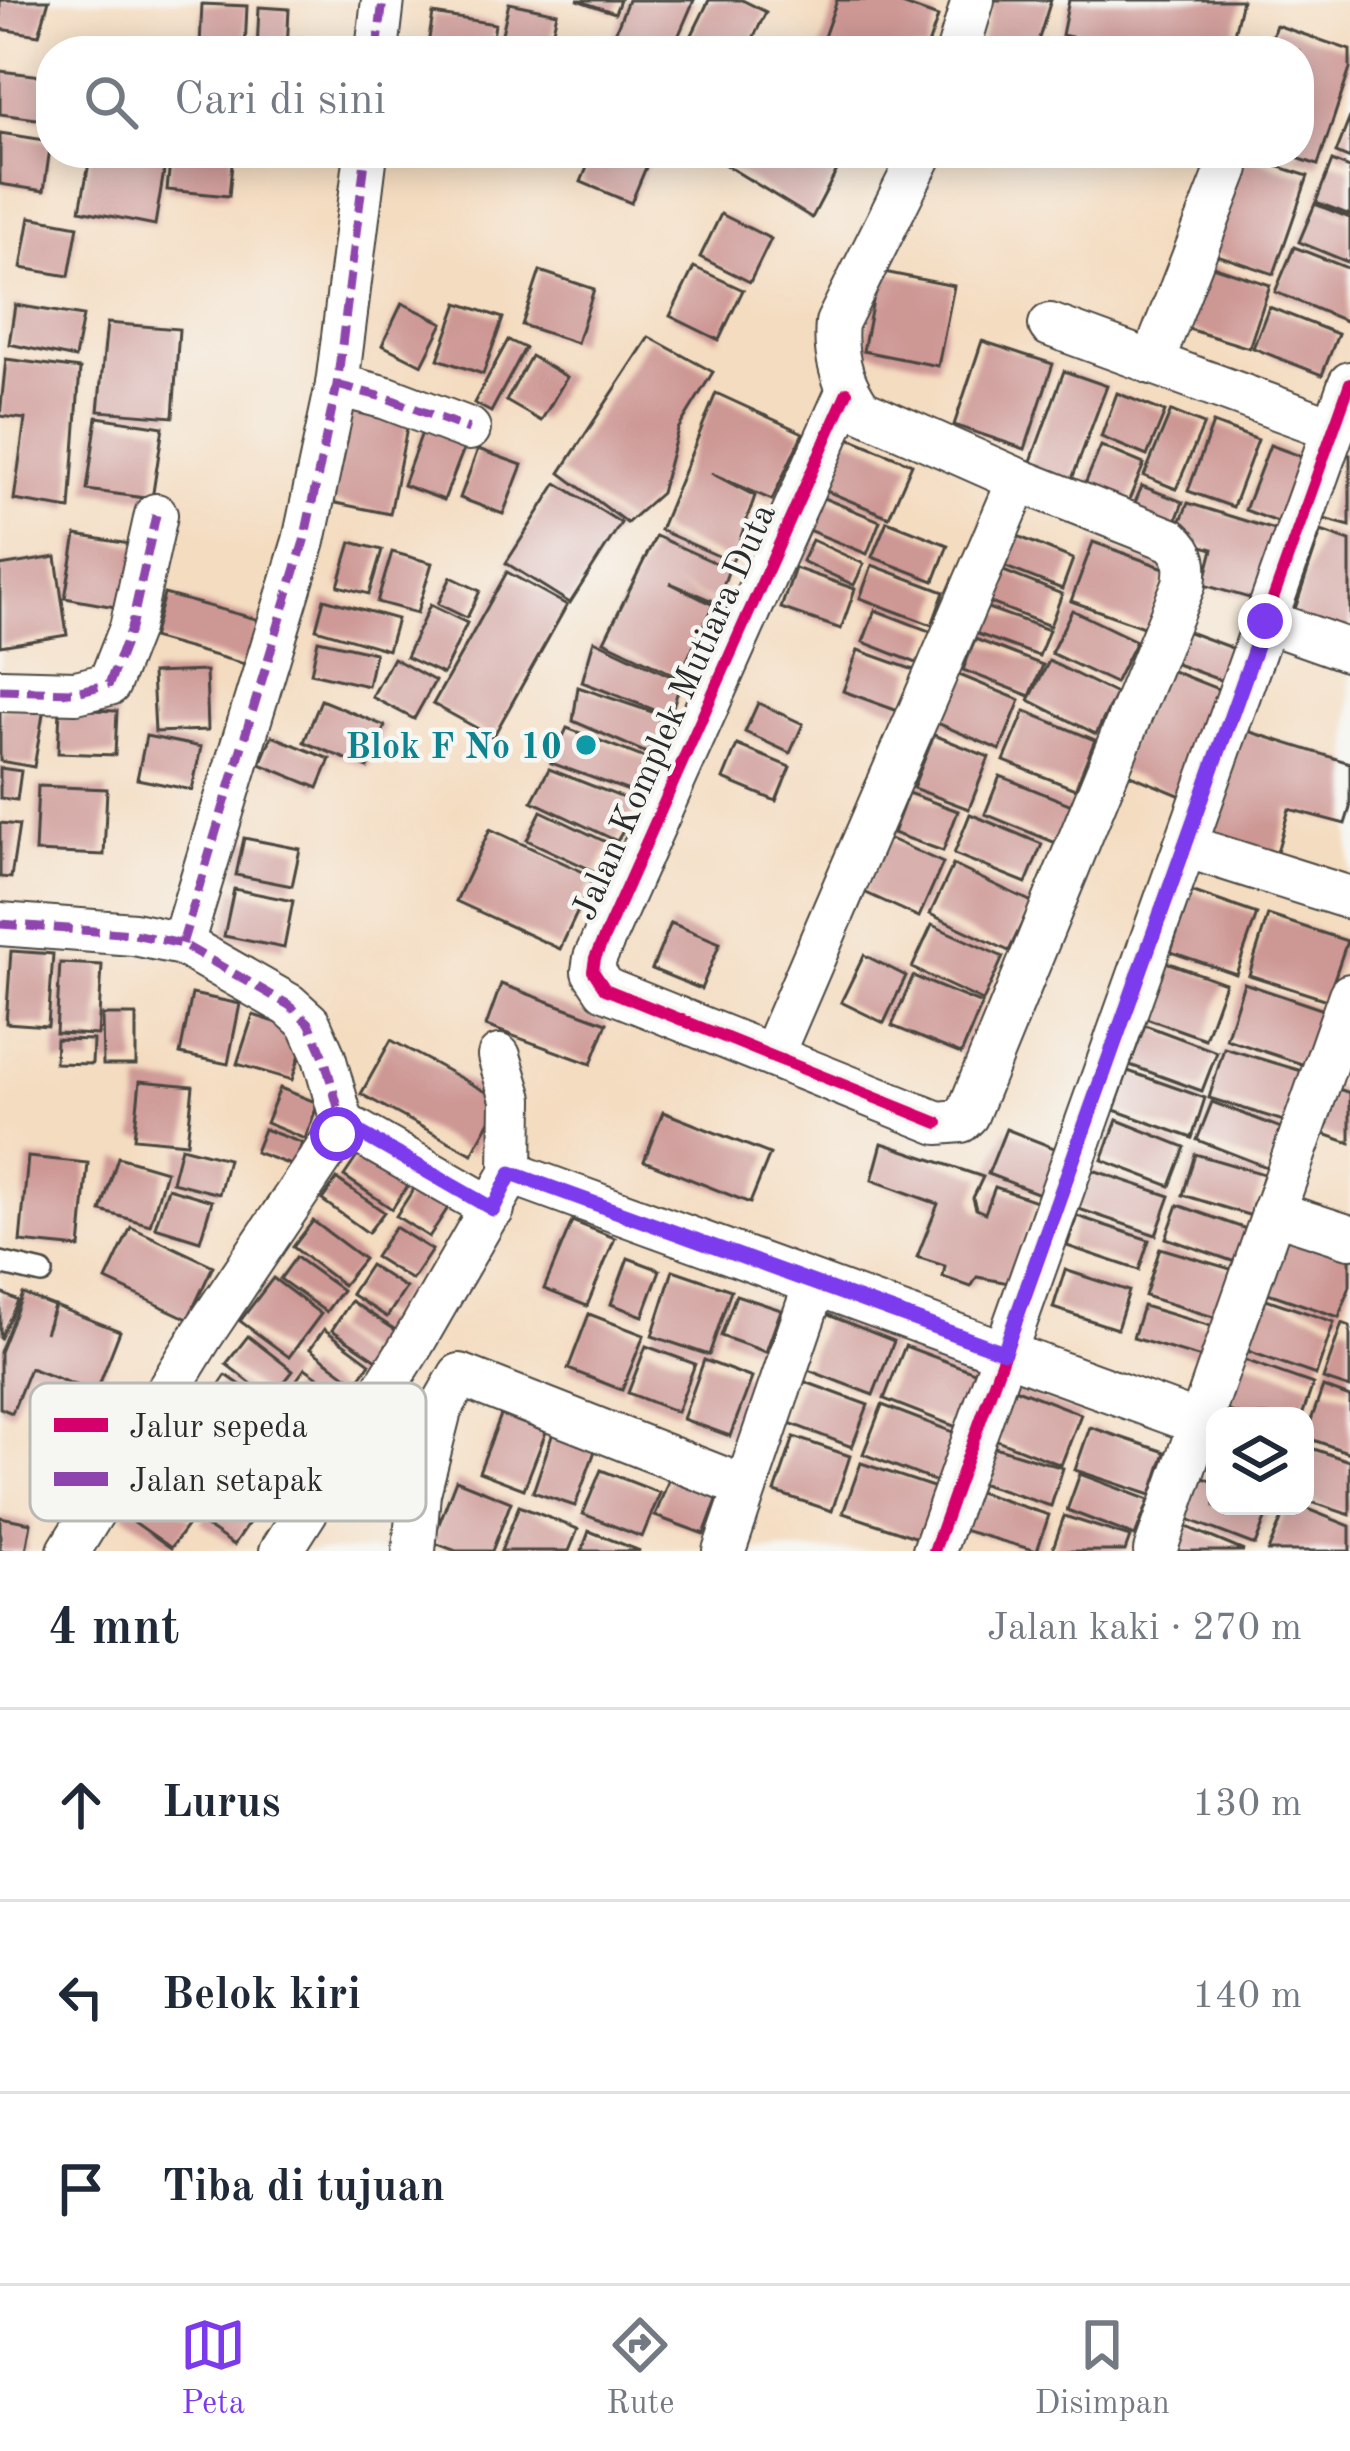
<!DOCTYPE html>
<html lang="id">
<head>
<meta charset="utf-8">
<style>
  body { margin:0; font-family:"Old Standard TT",serif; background:#f2f2f3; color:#1f2937 }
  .controls { position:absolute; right:36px; bottom:36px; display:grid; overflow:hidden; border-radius:24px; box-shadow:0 6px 30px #0003 }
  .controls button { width:108px; height:108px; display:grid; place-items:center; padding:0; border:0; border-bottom:3px solid #e0e1e3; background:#fff; color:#1f2937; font:60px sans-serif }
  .stop { position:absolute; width:36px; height:36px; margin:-27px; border:9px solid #7c3aed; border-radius:50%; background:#fff }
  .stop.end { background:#7c3aed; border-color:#fff; box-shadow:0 3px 12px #0008 }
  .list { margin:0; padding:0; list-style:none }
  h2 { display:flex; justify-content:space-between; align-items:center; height:156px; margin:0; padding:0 48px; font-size:51px }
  h2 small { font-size:39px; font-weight:400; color:#747a83 }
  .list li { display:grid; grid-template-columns:78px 1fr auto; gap:36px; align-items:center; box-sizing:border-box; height:192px; padding:0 48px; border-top:3px solid #e0e1e3 }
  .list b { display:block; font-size:45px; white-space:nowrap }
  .list em { font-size:39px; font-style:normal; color:#747a83 }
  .icon { flex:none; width:66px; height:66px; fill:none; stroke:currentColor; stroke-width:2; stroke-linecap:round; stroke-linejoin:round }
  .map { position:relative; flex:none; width:1350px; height:1551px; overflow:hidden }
  .search { position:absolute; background:#fff; box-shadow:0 6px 30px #0003; left:36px; right:36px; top:36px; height:132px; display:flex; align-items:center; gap:30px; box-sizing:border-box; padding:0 42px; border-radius:48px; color:#747a83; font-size:45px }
  .sheet { height:732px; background:#fff }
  nav { display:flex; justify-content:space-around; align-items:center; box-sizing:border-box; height:168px; border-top:3px solid #e0e1e3; background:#fff; font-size:33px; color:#747a83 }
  nav a { display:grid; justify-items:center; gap:6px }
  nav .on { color:#7c3aed }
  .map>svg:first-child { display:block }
</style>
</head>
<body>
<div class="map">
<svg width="1350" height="1551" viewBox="0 0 1350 1551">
  <rect width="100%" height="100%" fill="#f6f6f2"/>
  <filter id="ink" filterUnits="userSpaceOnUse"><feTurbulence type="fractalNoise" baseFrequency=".00833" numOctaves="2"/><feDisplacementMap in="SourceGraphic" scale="24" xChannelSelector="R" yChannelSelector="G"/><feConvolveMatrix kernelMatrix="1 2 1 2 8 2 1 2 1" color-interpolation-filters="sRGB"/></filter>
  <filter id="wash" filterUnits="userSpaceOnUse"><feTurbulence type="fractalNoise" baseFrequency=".004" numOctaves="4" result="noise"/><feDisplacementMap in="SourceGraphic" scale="48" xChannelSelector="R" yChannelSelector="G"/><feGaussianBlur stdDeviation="2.7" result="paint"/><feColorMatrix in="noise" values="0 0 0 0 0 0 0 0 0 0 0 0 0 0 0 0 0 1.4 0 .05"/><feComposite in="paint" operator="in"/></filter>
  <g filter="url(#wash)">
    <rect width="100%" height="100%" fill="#f4dcc0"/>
    <g id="blocks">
      <g fill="#cd9794">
        <polygon points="0,0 49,0 39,35 0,29"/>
        <polygon points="577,0 620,0 615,13"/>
        <polygon points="628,0 694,0 672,51 633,51 613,38"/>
        <polygon points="709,0 742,0 766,12 747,51 684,51"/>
        <polygon points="837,0 891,0 938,17 926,51 819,51"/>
        <polygon points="994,0 1051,0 1035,51 979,51"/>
        <polygon points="1069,0 1242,0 1230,51 1135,51 1062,35"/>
        <polygon points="509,3 557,13 548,51 498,51"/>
        <polygon points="202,4 247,6 245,49 200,46"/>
        <polygon points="259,7 289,9 287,51 257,51"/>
        <polygon points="433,14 495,24 491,51 427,51"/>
        <polygon points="1276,25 1350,50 1350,69 1318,165 1285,154 1299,153 1299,51 1267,51"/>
        <polygon points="1046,40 1087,49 1086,51 1043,51"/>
        <polygon points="0,71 51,77 51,121 0,114"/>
        <polygon points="1350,117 1350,159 1336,153"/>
        <polygon points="0,133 51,141 44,191 0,184"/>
        <polygon points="91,153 167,153 155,225 80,210"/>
        <polygon points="171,153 233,153 229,196 167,190"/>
        <polygon points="593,153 652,153 631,203 581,182"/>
        <polygon points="706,153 846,153 812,218"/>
        <polygon points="1239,154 1308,176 1274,274 1205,251"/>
        <polygon points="1332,161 1350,168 1350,215 1316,202"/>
        <polygon points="1315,204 1350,218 1350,263 1299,242"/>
        <polygon points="721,214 771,239 750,282 700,257"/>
        <polygon points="30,217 78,226 69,276 21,268"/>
        <polygon points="1294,247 1350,269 1348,322 1275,292"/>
        <polygon points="1203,263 1270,285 1249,348 1182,327"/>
        <polygon points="694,267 743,290 719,340 670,316"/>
        <polygon points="540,271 594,289 577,343 522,325"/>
        <polygon points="879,271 954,286 938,366 863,351"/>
        <polygon points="402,303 443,323 422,365 382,345"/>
        <polygon points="458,303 503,318 483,374 438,359"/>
        <polygon points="15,305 83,316 75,358 9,344"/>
        <polygon points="1269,307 1338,334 1322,375 1253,348"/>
        <polygon points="107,323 179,329 173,417 98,411"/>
        <polygon points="649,337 713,372 678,429 661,493 627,523 560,473"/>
        <polygon points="508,340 525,348 491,412 474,403"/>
        <polygon points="982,341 1053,364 1025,449 954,425"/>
        <polygon points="531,356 567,377 541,421 506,401"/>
        <polygon points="6,359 80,369 70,509 14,500 25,419 0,416"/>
        <polygon points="1064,371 1107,386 1069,487 1027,472"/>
        <polygon points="716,393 803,433 772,500 711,473 755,496 732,562 660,530"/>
        <polygon points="1117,393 1165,412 1147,456 1101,437"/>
        <polygon points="352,401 410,413 390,514 331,502"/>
        <polygon points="1171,411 1204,424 1176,489 1144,476"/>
        <polygon points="97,417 163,427 152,499 87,490"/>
        <polygon points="1213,423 1258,440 1233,507 1188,491"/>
        <polygon points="424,427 466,443 444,500 403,485"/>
        <polygon points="847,437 912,464 889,517 824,490"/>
        <polygon points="1270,445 1308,459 1283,524 1245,510"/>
        <polygon points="1101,446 1144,464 1123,514 1080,496"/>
        <polygon points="478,449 522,465 503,514 460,498"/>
        <polygon points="1345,454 1350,455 1350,526 1324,519"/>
        <polygon points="557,483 621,523 570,603 506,563"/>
        <polygon points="1142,486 1183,502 1171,534 1129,517"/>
        <polygon points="821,497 880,521 867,554 808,530"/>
        <polygon points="1188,503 1278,531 1256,600 1204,585 1213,549 1174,538"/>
        <polygon points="887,521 948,545 934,581 872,557"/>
        <polygon points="1321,531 1350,541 1350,640 1291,621"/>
        <polygon points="76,535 141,546 132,610 65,598"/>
        <polygon points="1015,535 1073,559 1062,589 1003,566"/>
        <polygon points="656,536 729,569 717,603 670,583 713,605 679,677 604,641"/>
        <polygon points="812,540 864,564 854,585 802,561"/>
        <polygon points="351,542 382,550 369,594 338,586"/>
        <polygon points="1093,542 1167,569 1146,628 1071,601"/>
        <polygon points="392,552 432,563 417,613 377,602"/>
        <polygon points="56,557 67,635 0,646 0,566"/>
        <polygon points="872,565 944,592 932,625 860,598"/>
        <polygon points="795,568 855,589 841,629 781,608"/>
        <polygon points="1001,570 1062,594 1050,626 988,602"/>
        <polygon points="507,572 567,605 493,737 433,704"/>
        <polygon points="451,577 480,591 467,618 438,604"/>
        <polygon points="164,594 260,620 248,665 152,638"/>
        <polygon points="324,599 397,619 388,650 316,629"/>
        <polygon points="430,605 467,623 443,674 406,657"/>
        <polygon points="985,607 1049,630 1039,656 975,633"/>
        <polygon points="875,610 932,632 919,664 863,642"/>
        <polygon points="1072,610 1136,641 1115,683 1051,653"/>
        <polygon points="1183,630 1240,651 1228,683 1171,662"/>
        <polygon points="975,639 1043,665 1030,696 963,670"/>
        <polygon points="318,640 375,653 368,686 311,673"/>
        <polygon points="594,640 681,681 670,716 582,682"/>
        <polygon points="858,650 914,670 898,711 843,691"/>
        <polygon points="393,658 435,681 414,719 372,697"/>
        <polygon points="1049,661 1116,694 1096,734 1029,700"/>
        <polygon points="1160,666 1228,693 1186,798 1118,770"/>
        <polygon points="206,671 208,730 155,732 152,673"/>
        <polygon points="957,674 1020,700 1000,750 937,723"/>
        <polygon points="578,687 673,719 658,758 573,721"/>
        <polygon points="321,700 385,726 368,768 304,742"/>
        <polygon points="45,702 34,767 0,761 0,709"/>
        <polygon points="758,703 803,724 790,753 745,732"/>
        <polygon points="60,709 117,711 115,755 58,753"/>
        <polygon points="1025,711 1095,740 1075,789 1004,761"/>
        <polygon points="567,728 658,763 643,796 551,763"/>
        <polygon points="1241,729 1350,763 1350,808 1345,824 1289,809 1274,863 1207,843"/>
        <polygon points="934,735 989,757 969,809 913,788"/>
        <polygon points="146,736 201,747 192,790 137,779"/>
        <polygon points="272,736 330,759 318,788 260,764"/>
        <polygon points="737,745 790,767 776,801 723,779"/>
        <polygon points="0,768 21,771 17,800 0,798"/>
        <polygon points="549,769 639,804 617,841 532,801"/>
        <polygon points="1000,776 1072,805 1056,843 985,814"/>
        <polygon points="38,786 107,789 104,855 35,852"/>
        <polygon points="908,793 958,811 943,851 893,833"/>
        <polygon points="541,811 610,844 596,872 527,840"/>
        <polygon points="970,814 1042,844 1026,883 954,854"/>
        <polygon points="0,823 19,825 11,878 0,877"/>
        <polygon points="490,829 594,877 560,949 456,901"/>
        <polygon points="244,838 300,849 292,886 236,875"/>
        <polygon points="888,838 943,863 919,917 864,892"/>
        <polygon points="953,865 1032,902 1009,951 930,914"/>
        <polygon points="234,889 293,901 284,948 224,936"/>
        <polygon points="1191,891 1257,914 1236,974 1171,952"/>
        <polygon points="1268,915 1347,941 1327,1000 1249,975"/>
        <polygon points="671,923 720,943 701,989 652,969"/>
        <polygon points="932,925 1003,957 983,1001 912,968"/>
        <polygon points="11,951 53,954 48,1026 6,1023"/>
        <polygon points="864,955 906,976 884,1023 841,1002"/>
        <polygon points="1166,962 1225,983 1205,1039 1146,1018"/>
        <polygon points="60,963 102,965 98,1035 56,1033"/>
        <polygon points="913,976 982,1004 961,1054 892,1026"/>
        <polygon points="1244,983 1324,1010 1305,1065 1226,1039"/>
        <polygon points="501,984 607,1023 591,1064 486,1026"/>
        <polygon points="192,994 240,1004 228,1064 180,1054"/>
        <polygon points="102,1015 136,1015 136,1065 103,1065"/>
        <polygon points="253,1015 307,1032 292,1080 237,1064"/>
        <polygon points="1145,1025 1217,1052 1202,1091 1130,1065"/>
        <polygon points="56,1039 93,1040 92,1064 55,1063"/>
        <polygon points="391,1040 501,1100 472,1154 361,1094"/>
        <polygon points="1224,1048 1302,1071 1287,1122 1209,1098"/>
        <polygon points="1128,1071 1205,1098 1192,1138 1114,1110"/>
        <polygon points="140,1081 193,1086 187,1143 134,1138"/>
        <polygon points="1333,1087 1350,1093 1350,1143 1318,1132"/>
        <polygon points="280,1088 318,1103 305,1139 266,1123"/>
        <polygon points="1212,1102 1284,1129 1269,1168 1197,1140"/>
        <polygon points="663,1112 770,1154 750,1203 644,1161"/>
        <polygon points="1117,1120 1185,1147 1170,1186 1102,1160"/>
        <polygon points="264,1129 302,1143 294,1166 255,1152"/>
        <polygon points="1006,1129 1062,1151 1045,1196 988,1174"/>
        <polygon points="369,1139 417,1171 392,1209 344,1176"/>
        <polygon points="882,1143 983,1177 973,1198 976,1209 985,1213 995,1187 1036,1201 1009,1283 977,1277 971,1287 943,1277 945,1266 917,1257 938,1204 872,1180"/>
        <polygon points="181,1147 228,1159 219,1194 172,1182"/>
        <polygon points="1195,1154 1264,1174 1252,1216 1183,1195"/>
        <polygon points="28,1157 88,1163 80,1248 20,1242"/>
        <polygon points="118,1157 166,1171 150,1225 101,1211"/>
        <polygon points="1090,1169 1170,1196 1156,1235 1076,1208"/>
        <polygon points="424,1173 457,1194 429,1237 396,1216"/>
        <polygon points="337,1179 384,1212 368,1233 322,1200"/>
        <polygon points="168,1188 212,1201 200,1241 155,1227"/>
        <polygon points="1178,1205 1249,1230 1238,1263 1166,1238"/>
        <polygon points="1077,1216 1149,1240 1139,1270 1067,1246"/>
        <polygon points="313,1221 364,1259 343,1285 293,1247"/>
        <polygon points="572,1221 615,1238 587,1306 544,1289"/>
        <polygon points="131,1227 213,1266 188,1319 106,1280"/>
        <polygon points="395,1227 432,1250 412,1280 375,1257"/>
        <polygon points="1287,1229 1350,1251 1350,1286 1339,1317 1265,1292"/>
        <polygon points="1160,1248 1234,1270 1220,1319 1145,1296"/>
        <polygon points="296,1257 342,1290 326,1312 280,1279"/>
        <polygon points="628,1258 660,1270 643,1316 611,1304"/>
        <polygon points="370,1265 406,1288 387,1317 351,1294"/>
        <polygon points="673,1270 731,1290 709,1355 652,1336"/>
        <polygon points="1065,1270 1129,1291 1117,1329 1053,1308"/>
        <polygon points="273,1278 321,1314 289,1357 240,1321"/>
        <polygon points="0,1292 18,1301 0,1339"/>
        <polygon points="23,1294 54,1306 45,1333 55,1306 120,1331 96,1393 30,1368 12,1413 0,1408 0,1352"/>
        <polygon points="736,1295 781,1310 766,1352 721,1336"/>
        <polygon points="1263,1298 1334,1322 1316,1375 1245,1350"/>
        <polygon points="351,1301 397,1331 377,1360 332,1330"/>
        <polygon points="1143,1306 1218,1328 1208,1360 1133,1338"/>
        <polygon points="589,1314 644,1335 622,1390 568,1369"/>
        <polygon points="826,1314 894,1341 873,1395 805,1369"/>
        <polygon points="1342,1323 1350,1326 1350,1388 1323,1379"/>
        <polygon points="324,1329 370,1363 356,1383 310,1349"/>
        <polygon points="248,1336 293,1371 271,1399 226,1364"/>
        <polygon points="646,1346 695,1364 677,1412 628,1393"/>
        <polygon points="905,1346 980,1374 959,1428 884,1399"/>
        <polygon points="1242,1359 1313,1384 1302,1416 1244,1416 1225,1410"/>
        <polygon points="704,1360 752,1378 730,1436 683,1419"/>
        <polygon points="305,1368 352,1401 328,1435 281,1402"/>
        <polygon points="226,1375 269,1404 245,1439 202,1410"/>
        <polygon points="800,1380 868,1405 852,1447 784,1421"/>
        <polygon points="1009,1386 1081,1414 1061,1465 989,1437"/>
        <polygon points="1323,1387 1350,1397 1350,1453 1305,1437"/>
        <polygon points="882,1405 961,1435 942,1484 863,1454"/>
        <polygon points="501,1415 546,1432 524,1489 479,1472"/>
        <polygon points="1090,1427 1165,1452 1151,1495 1075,1470"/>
        <polygon points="553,1433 596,1448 575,1506 533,1492"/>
        <polygon points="794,1437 850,1456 832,1511 775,1492"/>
        <polygon points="988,1445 1063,1468 1051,1506 976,1482"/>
        <polygon points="1305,1446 1350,1461 1350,1515 1305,1500"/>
        <polygon points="861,1463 942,1490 924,1540 843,1513"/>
        <polygon points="601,1470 660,1493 642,1537 583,1514"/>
        <polygon points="671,1474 720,1492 704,1534 655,1516"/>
        <polygon points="1080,1474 1149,1500 1135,1536 1067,1510"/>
        <polygon points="1201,1477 1215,1482 1215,1506 1270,1506 1255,1545 1184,1518"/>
        <polygon points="456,1480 511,1502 492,1551 456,1551 432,1542"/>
        <polygon points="144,1484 192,1519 171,1548 123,1514"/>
        <polygon points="223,1488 257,1511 234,1545 200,1522"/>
        <polygon points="972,1490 1049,1515 1037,1551 959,1529"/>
        <polygon points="519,1506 578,1529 569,1551 501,1551"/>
        <polygon points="1287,1506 1300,1506 1350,1526 1350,1551 1268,1551"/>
        <polygon points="1064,1516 1130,1537 1125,1551 1052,1551"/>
        <polygon points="0,1517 31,1523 26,1551 0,1551"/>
        <polygon points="1182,1525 1244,1551 1171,1551"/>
        <polygon points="589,1531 640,1551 582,1551"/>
      </g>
    </g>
  </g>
  <g filter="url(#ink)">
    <use href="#blocks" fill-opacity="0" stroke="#494641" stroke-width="3"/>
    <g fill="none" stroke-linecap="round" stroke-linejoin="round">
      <defs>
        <polyline id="service" points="0,1263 42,1273"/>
        <g id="minor">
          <polyline points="377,51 383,0"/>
          <polyline points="958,51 973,0"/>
          <polyline points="1050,325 1334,429"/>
          <polyline points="1152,363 1228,168"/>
          <polyline points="337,385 387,398 469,429"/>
          <path d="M 847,392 L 595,958 L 593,971 L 605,989 L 938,1123 L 961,1121 L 967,1115 L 1184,584 C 1187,565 1186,553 1171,540 L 1019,480 L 861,410 C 842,385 834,354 837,323 L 922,153"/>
          <polyline points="1265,621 1350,651"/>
          <polyline points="0,690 76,692 109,684 131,628 156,515"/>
          <polyline points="1185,846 1350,898"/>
          <polyline points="0,924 134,934 182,944 289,1005 309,1023 324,1057 345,1132"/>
          <polyline points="182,944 304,541 337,385 366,153"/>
          <polyline points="772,1055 1019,480"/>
          <polyline points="511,1173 1201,1424"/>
          <polyline points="1273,1212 1350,1237"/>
          <polyline points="69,1551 202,1335 337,1134 355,1130 493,1209"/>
          <polyline points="281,1551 413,1343 511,1173 512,1099 499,1056"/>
          <polyline points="414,1551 419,1493 440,1410 460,1375 745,1487"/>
          <polyline points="724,1551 815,1284"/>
          <polyline points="934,1551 1350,383"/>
          <polyline points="1155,1551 1350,995"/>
        </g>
      </defs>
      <use href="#service" stroke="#494641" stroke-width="26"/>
      <use href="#minor" stroke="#494641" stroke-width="46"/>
      <use href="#service" stroke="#fff" stroke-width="21"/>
      <use href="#minor" stroke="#fff" stroke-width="42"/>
      <g stroke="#8e44ad" stroke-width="9" stroke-dasharray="18 9" stroke-linecap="butt">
        <polyline points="377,51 383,0"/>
        <polyline points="337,385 387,398 469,429"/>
        <polyline points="0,690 76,692 109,684 131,628 156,515"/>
        <polyline points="0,924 134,934 182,944 289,1005 309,1023 324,1057 345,1132"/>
        <polyline points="182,944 304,541 337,385 366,153"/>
      </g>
      <defs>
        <g id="cycleway">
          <polyline points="847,392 595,958 593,971 605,989 938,1123"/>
          <polyline points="934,1551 1350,383"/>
        </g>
      </defs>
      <use href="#cycleway" stroke="#f6f6f2" stroke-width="20"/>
      <use href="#cycleway" stroke="#d6006c" stroke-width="12"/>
    </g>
  </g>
  <g fill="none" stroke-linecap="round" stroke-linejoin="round" filter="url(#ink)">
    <polyline stroke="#7c3aed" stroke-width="15" points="337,1134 355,1130 493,1209 511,1173 1004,1352 1265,621"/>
  </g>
  <circle fill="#0f9aa8" stroke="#f6f6f2" stroke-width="4.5" cx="586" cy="745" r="12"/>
  <g text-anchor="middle" stroke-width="9" stroke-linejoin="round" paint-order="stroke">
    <g font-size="36" fill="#2b2b2b" stroke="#f6f6f2">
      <text transform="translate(672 711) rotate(-66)" y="13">Jalan Komplek Mutiara Duta</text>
    </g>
    <g font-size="36" font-weight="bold" fill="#0d838f" stroke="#f6f6f2" text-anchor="end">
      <text x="562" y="758">Blok F No 10</text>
    </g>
  </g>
  <rect x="30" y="1383" width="396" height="138" rx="18" fill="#f6f6f2" stroke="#b9b9b6" stroke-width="3"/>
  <rect x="54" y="1418" width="54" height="14" fill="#d6006c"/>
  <rect x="54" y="1472" width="54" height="14" fill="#8e44ad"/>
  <g font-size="33" fill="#2b2b2b">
    <text x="129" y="1437">Jalur sepeda</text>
    <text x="129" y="1491">Jalan setapak</text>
  </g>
</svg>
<div class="controls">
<button><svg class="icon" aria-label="layers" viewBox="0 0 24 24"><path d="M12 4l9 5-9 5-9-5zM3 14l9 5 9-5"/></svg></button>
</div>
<div class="stop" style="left:337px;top:1134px"></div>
<div class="stop end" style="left:1265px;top:621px"></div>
<div class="search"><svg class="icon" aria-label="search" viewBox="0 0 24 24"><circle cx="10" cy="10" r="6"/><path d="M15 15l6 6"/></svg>Cari di sini</div>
</div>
<section class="sheet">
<h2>4 mnt<small>Jalan kaki · 270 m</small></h2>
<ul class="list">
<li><svg class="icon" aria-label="ahead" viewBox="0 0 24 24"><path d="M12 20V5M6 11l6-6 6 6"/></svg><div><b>Lurus</b></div><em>130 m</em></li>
<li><svg class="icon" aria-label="left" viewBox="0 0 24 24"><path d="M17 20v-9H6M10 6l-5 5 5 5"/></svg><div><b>Belok kiri</b></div><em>140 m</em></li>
<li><svg class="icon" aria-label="arrive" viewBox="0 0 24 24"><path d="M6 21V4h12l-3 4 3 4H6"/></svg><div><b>Tiba di tujuan</b></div></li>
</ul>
</section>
<nav>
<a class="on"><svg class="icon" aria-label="map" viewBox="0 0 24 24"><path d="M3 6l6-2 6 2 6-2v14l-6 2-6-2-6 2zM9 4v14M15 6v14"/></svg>Peta</a>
<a><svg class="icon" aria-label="directions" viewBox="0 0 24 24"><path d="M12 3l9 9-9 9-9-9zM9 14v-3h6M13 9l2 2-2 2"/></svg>Rute</a>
<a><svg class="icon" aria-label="saved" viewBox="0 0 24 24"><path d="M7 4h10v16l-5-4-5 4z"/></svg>Disimpan</a>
</nav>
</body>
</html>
